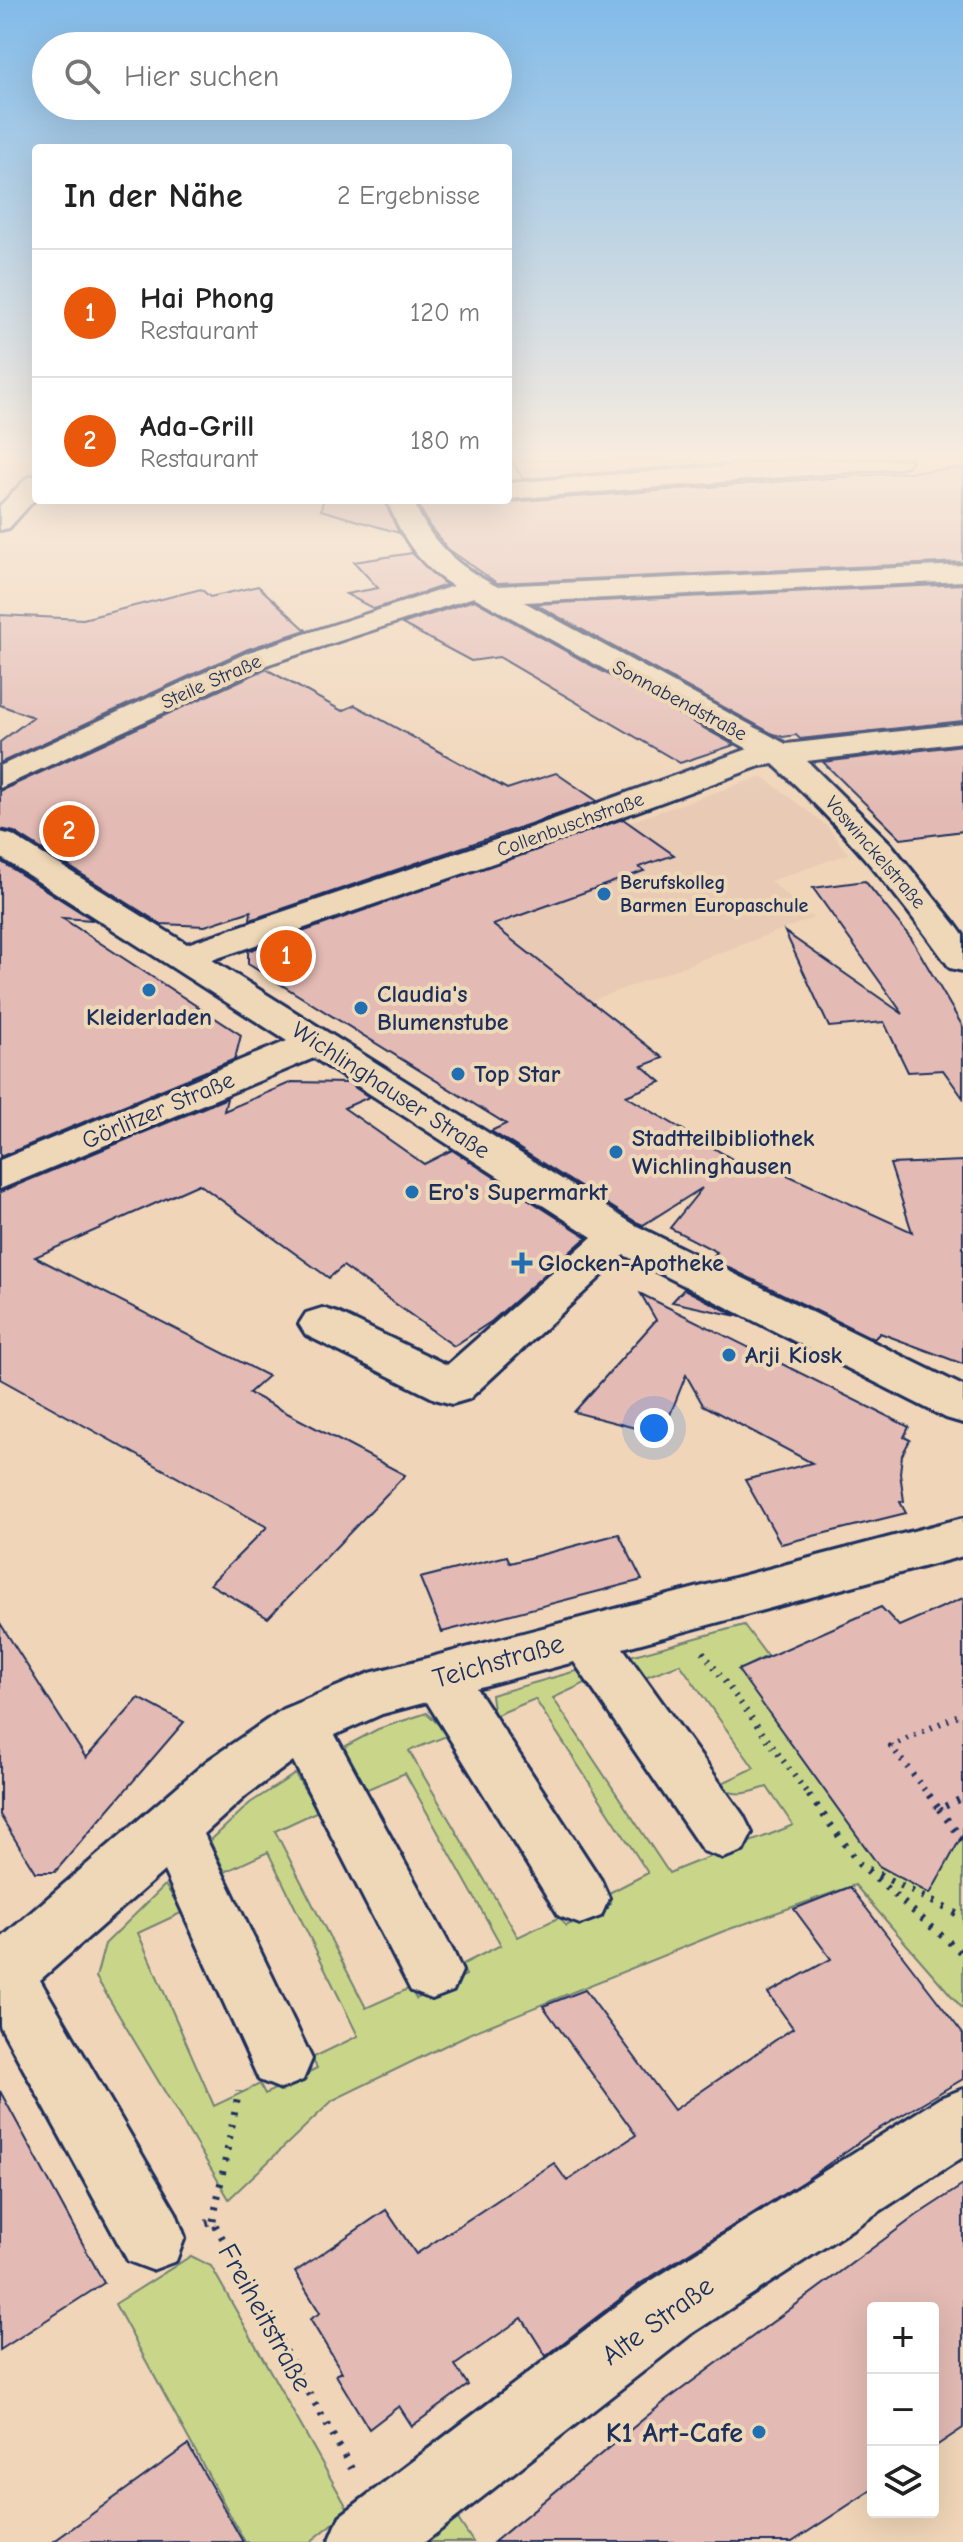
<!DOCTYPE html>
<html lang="de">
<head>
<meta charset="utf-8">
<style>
  body { margin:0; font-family:"Comic Neue",sans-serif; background:#f2f2f2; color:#222 }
  .controls { position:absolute; right:24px; bottom:24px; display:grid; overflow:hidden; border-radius:8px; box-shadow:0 8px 32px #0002 }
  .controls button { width:72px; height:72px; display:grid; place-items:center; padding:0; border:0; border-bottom:2px solid #e0e0e0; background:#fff; color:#222; font:40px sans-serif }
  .you { position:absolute; left:654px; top:1428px; width:28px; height:28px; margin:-20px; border:6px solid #fff; border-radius:50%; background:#1a73e8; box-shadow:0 0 0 12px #1a73e833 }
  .badge { display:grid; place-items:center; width:52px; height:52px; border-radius:50%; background:#ea580c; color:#fff; font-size:26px; font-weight:700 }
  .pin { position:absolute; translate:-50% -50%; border:4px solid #fff; box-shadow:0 2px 8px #0006 }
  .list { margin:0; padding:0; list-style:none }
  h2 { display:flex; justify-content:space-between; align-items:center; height:104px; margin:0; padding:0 32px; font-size:34px }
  h2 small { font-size:26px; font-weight:400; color:#767676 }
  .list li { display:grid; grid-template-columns:52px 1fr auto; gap:24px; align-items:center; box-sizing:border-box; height:128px; padding:0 32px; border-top:2px solid #e0e0e0 }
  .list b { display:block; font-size:30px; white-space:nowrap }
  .list p { margin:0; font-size:26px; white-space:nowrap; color:#767676 }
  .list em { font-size:26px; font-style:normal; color:#767676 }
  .icon { flex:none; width:44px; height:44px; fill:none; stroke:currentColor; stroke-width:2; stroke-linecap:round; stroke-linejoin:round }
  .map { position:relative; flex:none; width:963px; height:2542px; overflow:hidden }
  .search { position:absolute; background:#fff; box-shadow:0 8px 32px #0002; left:32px; top:32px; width:480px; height:88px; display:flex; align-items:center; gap:20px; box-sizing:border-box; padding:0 28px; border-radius:44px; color:#767676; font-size:30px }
  .panel { position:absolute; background:#fff; box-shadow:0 8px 32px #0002; left:32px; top:144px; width:480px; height:360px; border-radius:8px }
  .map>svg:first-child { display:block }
</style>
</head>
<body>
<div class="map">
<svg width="963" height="2542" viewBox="0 0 963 2542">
  <rect width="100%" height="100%" fill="#f0d5b8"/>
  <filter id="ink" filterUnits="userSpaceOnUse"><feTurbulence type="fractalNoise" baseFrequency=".0125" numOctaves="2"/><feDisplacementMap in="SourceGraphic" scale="16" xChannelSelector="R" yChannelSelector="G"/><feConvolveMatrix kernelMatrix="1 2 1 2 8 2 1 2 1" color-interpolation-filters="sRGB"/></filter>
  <g filter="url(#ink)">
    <polygon fill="#e8cab5" points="762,776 827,826 848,854 770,881 813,918 528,1024 385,907"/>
    <g fill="#c9d689" stroke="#728274" stroke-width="2">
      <path d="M 744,1625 L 767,1656 L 739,1670 L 963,1823 L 963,2009 L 855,1885 L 724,1931 L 471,2033 L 333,2100 L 229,2199 L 96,1977 L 105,1944 L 165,1885 L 183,1912 L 138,1933 L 214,2106 L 260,2084 L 265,2094 L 317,2068 L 312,2058 L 358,2036 L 268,1852 L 225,1872 L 210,1841 L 250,1803 L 295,1774 L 318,1811 L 275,1831 L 366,2008 L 410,1988 L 416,1999 L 466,1975 L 461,1965 L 501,1945 L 405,1773 L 363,1791 L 344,1747 L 378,1729 L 427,1713 L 449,1735 L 409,1751 L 518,1937 L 560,1917 L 566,1926 L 610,1904 L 605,1895 L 648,1873 L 535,1699 L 494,1716 L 491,1695 L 580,1670 L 590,1681 L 553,1698 L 669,1873 C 710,1855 752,1843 793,1825 L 767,1787 C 748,1793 735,1799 718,1785 L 754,1768 L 680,1664 L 645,1677 L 630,1656 Z"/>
      <polygon points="191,2256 211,2266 349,2511 310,2542 245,2542 115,2304"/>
      <polygon points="456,2516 473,2542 426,2542"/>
    </g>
    <g fill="#e3bab4" stroke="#1b2f5e" stroke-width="2">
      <polygon points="511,460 697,460 698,465 523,479"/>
      <polygon points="963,468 963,562 497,583 448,549 430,527 416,500 508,502"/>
      <polygon points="323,500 384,500 399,533 321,510"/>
      <polygon points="412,553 446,585 374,609 346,594 378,588 354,562"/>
      <polygon points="963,584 963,721 800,739 796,735 783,737 771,733 535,604"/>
      <polygon points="258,586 306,630 248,649 0,763 0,742 33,717 0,705 0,615 83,619 201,589 210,597"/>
      <polygon points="474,600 734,745 680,763 499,657 471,661 402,624"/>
      <polygon points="266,669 342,711 355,705 507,789 556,773 597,801 250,920 251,911 205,926 161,924 14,832 0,829 0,791"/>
      <polygon points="963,745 963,831 901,839 823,762"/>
      <polygon points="623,819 674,855 639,867 644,871 493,925 663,1058 642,1066 661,1082 626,1096 744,1166 752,1159 912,1232 890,1164 963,1161 963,1364 880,1333 874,1339 711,1259 717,1252 670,1228 702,1188 643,1225 636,1222 491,1131 506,1124 248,964 248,951"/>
      <polygon points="0,861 93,920 62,918 241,1035 235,1059 0,1157"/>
      <polygon points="865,881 911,938 963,1027 963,1098 943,1070 908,1072 884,1022 829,1027 785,932 903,1014 813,888"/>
      <polygon points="292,1082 348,1083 369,1097 344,1108 424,1164 452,1150 587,1237 492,1321 454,1346 343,1266 329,1278 199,1184 35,1257 268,1376 249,1393 405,1475 268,1618 210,1584 267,1527 0,1379 0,1192 227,1098 224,1111"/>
      <polygon points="684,1289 737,1316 672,1302"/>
      <polygon points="641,1294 909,1427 904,1437 910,1440 902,1455 900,1473 904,1501 900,1502 906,1513 781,1544 745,1480 812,1463 703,1405 686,1375 662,1435 574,1412 656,1320"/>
      <polygon points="619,1534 642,1580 442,1632 420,1578 507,1556 510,1563"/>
      <polygon points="963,1598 963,1834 930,1894 879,1866 738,1670 881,1607 899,1626"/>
      <polygon points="0,1623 86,1758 139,1698 184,1722 55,1872 35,1872 0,1815"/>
      <polygon points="850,1887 963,2034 963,2079 870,2134 806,2180 641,2283 546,2356 522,2318 455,2365 468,2385 412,2426 399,2406 369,2429 336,2375 342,2372 310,2319 320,2313 295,2272 386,2210 416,2254 554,2163 567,2181 636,2135 543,2006 585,1990 674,2110 793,2028 768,1993 831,1959 794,1909"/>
      <polygon points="0,2091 104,2283 0,2350"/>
      <polygon points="963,2185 963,2428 933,2448 933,2308 873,2308 873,2489 792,2542 494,2542 663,2403 917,2215"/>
      <polygon points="188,2445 243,2542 53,2542"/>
    </g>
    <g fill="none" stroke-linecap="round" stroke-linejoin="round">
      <defs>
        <g id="minor">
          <polygon points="801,460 910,460 907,465 898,468 508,499 508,483"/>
          <polygon points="36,475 36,498 9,528 0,530 0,506 27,478"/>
          <path d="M 387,500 L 413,500 C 430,543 456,565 496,586 L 963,565 L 963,581 L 524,602 L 786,744 L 963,724 L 963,742 L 807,761 L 890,843 L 955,924 L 963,935 L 963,971 L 950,968 C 897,894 841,825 773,764 L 760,766 L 534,849 L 212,960 L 635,1225 L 963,1386 L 963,1423 L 946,1418 L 624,1255 L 469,1399 L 452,1404 L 435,1399 L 306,1335 L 299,1324 L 306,1313 L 322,1308 L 338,1313 L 447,1365 L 592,1237 L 314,1058 L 0,1189 L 0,1160 L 287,1041 L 0,857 L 0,832 L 12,835 L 187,944 L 510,835 L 748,749 L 474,597 L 269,664 L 0,788 L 0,766 L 249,652 L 453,586 C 420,567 400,535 387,500 Z"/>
          <polygon points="963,1518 963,1556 623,1648 743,1815 752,1833 743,1851 723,1858 703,1851 574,1662 476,1688 601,1880 609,1898 601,1916 580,1924 559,1916 427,1702 382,1714 335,1735 453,1951 462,1971 453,1991 432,1999 411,1991 293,1761 247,1795 204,1834 312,2059 303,2080 281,2089 259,2080 164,1871 40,1980 176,2213 185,2237 176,2261 152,2270 128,2261 0,2026 0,1939 207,1761 283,1709 370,1673"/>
          <polygon points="963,2089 963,2157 691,2334 425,2542 329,2542 340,2516 643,2286 940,2098"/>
        </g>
      </defs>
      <use href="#minor" stroke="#1b2f5e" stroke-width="6"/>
      <g stroke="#1b2f5e" stroke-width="6" stroke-dasharray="2 7" stroke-linecap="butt">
        <polyline points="703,1652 810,1797"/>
        <polyline points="930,1797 891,1746 963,1713"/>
      </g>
      <g stroke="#1b2f5e" stroke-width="7" stroke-dasharray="3 9" stroke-linecap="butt">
        <polyline points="809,1795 860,1865 963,1954"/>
        <polyline points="929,1795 939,1809 963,1798"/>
        <polyline points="939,1809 963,1840"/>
        <polyline points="868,1869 963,1917"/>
        <polyline points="213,2221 239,2091"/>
        <polyline points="206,2223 213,2221 355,2475"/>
      </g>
      <use href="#minor" fill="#eed8b7" fill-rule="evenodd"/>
    </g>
  </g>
  <linearGradient id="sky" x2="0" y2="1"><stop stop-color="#82bbe9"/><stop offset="0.56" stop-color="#f8ecdf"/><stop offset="1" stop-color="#f8ecdf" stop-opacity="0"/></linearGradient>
  <rect width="963" height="816" fill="url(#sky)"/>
  <g fill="#1f6fb2" stroke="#eed8b7" stroke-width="3">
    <circle cx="604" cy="894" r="8"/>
    <circle cx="149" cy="990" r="8"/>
    <circle cx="361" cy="1008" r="8"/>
    <circle cx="458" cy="1074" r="8"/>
    <circle cx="616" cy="1152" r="8"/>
    <circle cx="412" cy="1192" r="8"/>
    <path d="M518 1251h8v8h8v8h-8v8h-8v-8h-8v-8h8z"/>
    <circle cx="729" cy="1355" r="8"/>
    <circle cx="759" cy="2432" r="8"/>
  </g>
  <g text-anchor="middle" stroke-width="8" stroke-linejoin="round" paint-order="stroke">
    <g font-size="20" fill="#1b2f5e" stroke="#eed8b7">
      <text transform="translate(211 681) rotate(-24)" y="7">Steile Straße</text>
      <text transform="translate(680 700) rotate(28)" y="7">Sonnabendstraße</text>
      <text transform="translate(570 824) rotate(-20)" y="7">Collenbuschstraße</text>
      <text transform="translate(876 852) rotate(49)" y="7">Voswinckelstraße</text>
    </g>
    <g font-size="20" font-weight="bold" fill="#1b2f5e" stroke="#eed8b7" text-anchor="start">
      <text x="620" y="889">Berufskolleg<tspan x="620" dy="23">Barmen Europaschule</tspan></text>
    </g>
    <g font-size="24" font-weight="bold" fill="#1b2f5e" stroke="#eed8b7" text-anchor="start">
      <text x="377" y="1002">Claudia's<tspan x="377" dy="28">Blumenstube</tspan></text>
      <text x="149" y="1025" text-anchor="middle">Kleiderladen</text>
      <text x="474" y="1082">Top Star</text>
      <text x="632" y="1146">Stadtteilbibliothek<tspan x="632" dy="28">Wichlinghausen</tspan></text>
      <text x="428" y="1200">Ero's Supermarkt</text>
      <text x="538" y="1271">Glocken-Apotheke</text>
      <text x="745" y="1363">Arji Kiosk</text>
    </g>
    <g font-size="24" fill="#1b2f5e" stroke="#eed8b7">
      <text transform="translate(391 1090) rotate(33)" y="8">Wichlinghauser Straße</text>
      <text transform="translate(158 1110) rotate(-23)" y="8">Görlitzer Straße</text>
    </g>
    <g font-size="28" fill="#1b2f5e" stroke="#eed8b7">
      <text transform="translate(498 1660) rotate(-16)" y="10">Teichstraße</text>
      <text transform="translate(266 2317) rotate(61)" y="10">Freiheitstraße</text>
      <text transform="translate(657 2320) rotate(-36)" y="10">Alte Straße</text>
    </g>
    <g font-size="28" font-weight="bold" fill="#1b2f5e" stroke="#eed8b7" text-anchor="end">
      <text x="743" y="2442">K1 Art-Cafe</text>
    </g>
  </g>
</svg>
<div class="controls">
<button>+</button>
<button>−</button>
<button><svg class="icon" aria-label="layers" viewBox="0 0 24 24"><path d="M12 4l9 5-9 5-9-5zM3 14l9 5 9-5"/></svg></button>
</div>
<div class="you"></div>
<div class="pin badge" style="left:286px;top:956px">1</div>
<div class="pin badge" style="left:69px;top:831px">2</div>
<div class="search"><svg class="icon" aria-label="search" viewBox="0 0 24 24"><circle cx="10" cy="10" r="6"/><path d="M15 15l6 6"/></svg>Hier suchen</div>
<section class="panel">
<h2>In der Nähe<small>2 Ergebnisse</small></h2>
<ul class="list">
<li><span class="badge">1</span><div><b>Hai Phong</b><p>Restaurant</p></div><em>120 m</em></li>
<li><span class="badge">2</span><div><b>Ada-Grill</b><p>Restaurant</p></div><em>180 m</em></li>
</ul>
</section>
</div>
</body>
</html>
